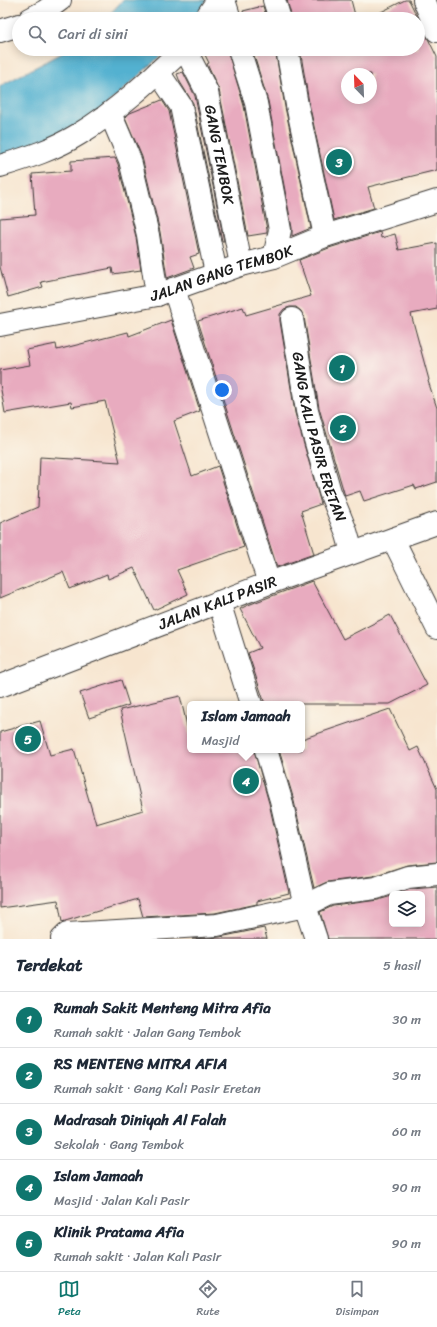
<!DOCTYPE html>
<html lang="id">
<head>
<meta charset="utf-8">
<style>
  body { margin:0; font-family:Sriracha,sans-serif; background:#f2f2f3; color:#1f2937 }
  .controls { position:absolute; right:12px; bottom:12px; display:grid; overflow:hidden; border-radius:6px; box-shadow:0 2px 10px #0003 }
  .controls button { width:36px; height:36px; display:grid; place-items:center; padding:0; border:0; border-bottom:1px solid #e0e1e3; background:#fff; color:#1f2937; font:20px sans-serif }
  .compass { position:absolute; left:341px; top:68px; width:36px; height:36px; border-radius:50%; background:#fff; box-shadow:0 2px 10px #0003; rotate:337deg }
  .you { position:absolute; left:222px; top:390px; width:14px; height:14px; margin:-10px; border:3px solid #fff; border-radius:50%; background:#1a73e8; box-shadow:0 0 0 6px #1a73e833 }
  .badge { display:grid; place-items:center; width:26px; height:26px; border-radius:50%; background:#0f766e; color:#fff; font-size:13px; font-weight:700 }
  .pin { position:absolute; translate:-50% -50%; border:2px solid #fff; box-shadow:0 1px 4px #0006 }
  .popup { position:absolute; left:187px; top:701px; width:118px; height:52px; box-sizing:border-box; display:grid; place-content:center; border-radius:6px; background:#fff; filter:drop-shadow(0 1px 3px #0005); font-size:13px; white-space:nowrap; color:#747a83 }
  .popup b { font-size:15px; color:#1f2937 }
  .popup::after { content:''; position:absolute; left:50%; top:100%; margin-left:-8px; border:8px solid transparent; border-top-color:#fff }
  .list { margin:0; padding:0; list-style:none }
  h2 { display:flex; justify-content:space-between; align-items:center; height:52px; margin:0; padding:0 16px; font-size:17px }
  h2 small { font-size:13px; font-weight:400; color:#747a83 }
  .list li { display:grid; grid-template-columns:26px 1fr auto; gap:12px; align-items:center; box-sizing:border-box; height:56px; padding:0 16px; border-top:1px solid #e0e1e3 }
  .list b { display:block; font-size:15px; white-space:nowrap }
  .list p { margin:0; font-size:13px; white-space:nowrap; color:#747a83 }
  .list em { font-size:13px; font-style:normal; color:#747a83 }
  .icon { flex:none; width:22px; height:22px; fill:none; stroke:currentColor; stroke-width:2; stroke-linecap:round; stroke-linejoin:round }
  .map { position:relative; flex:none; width:437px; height:939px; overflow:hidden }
  .search { position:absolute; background:#fff; box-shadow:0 2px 10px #0003; left:12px; right:12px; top:12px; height:44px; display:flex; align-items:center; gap:10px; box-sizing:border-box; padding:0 14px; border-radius:22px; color:#747a83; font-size:15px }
  .sheet { height:332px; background:#fff }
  nav { display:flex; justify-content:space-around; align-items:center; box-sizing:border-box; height:56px; border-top:1px solid #e0e1e3; background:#fff; font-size:11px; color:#747a83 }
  nav a { display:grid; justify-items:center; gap:2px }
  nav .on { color:#0f766e }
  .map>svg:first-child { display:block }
</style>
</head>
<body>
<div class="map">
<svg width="437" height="939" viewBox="0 0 437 939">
  <rect width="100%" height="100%" fill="#fbf7ec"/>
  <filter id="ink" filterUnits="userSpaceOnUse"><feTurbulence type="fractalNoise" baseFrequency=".025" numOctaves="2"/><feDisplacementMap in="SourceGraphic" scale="8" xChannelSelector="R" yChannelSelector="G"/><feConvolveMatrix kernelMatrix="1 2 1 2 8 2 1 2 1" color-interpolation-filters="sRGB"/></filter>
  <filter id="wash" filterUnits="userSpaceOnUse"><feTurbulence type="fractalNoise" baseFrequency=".012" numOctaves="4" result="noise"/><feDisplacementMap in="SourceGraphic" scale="16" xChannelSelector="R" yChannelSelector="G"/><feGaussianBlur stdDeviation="0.9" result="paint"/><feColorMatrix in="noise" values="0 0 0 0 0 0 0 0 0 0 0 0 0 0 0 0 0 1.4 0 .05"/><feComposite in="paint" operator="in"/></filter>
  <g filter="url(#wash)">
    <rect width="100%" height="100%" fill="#f7e5cf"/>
    <g fill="#52b1d0" stroke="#376676">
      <polygon points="123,0 207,0 195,19 105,19"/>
      <polygon points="70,49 168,49 89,121 22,150 0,156 0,86"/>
    </g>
    <g id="blocks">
      <g fill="#e8abbf" fill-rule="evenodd">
        <polygon points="287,0 351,0 356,19 292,19"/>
        <path d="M 405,0 L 409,0 L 437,57 L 437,170 L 368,187 L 374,208 L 334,220 L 309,103 L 300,49 L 418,49 L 418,19 L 367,19 ZM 347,74 L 371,74 L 371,98 L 347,98 Z"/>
        <polygon points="263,6 267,19 245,19 243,11"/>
        <polygon points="202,49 227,49 244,106 267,230 267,233 248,236 219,90 207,64 209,63"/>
        <polygon points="252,49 275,49 285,107 311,228 292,236 292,228 268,101"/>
        <polygon points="183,72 195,96 224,241 222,241 193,103 180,82 177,74"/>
        <polygon points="162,100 169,111 199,254 190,257 194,268 167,278 160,232 142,157 125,117 130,113"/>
        <polygon points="115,158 118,164 136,237 141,270 113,274 112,268 41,282 43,287 8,297 0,267 0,218 35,215 32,174 71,171 71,161"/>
        <polygon points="380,232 381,238 395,234 399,250 437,243 437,309 411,314 429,380 428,381 437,408 437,482 416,489 414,485 364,501 360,491 345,496 319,408 304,317 301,311 296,307 290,307 284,309 280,314 280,321 295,413 321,504 301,511 314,554 277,567 198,321 243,307 246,315 311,296 299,260 329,248"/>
        <polygon points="171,320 200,411 174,421 192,476 218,466 244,547 177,570 188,594 154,610 134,568 108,579 107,574 70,589 63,572 0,598 0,523 38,507 40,457 120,462 105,401 72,407 71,402 5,413 0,384 0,370 30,365 27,350 56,344 57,350 128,332 129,336"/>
        <polygon points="312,581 343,639 390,615 427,685 390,704 265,704 248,653 260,648 240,609 248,605"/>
        <polygon points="121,680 129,705 89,718 80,693"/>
        <polygon points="180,696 190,738 190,750 254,750 269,803 289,893 257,901 257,904 215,913 143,917 138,899 62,922 58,900 0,908 0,732 40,721 50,755 74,749 96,824 143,810 120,710"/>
        <polygon points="390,709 410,751 418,747 437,789 437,862 407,865 373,876 327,882 314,888 293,797 279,750 302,750 302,739"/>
        <polygon points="437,887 437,939 328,939 320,912 333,906 378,900 392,896 392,924 422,924 422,894 397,894 411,889"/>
        <polygon points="264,928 267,939 192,939 220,937"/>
      </g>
    </g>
  </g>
  <g filter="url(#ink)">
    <use href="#blocks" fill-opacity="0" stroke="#3d3a37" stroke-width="1"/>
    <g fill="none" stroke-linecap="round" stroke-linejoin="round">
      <defs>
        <g id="minor">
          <polyline points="224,0 230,19"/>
          <polyline points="274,0 280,19"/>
          <polyline points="424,0 437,31"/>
          <polyline points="30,19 45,11 60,0"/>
          <polyline points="205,19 218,0"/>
          <polyline points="0,31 19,25"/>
          <path id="s1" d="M 185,49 L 207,92 L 241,265"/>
          <polyline points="239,49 256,103 280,230 274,257"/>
          <polyline points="287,49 297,105 325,236"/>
          <polyline points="158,72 181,106 216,273"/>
          <polyline points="110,113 130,160 148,235 157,295"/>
          <path d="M 0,166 C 27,158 55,149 79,134 C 117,111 151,79 183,49"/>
          <polyline points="174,289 269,583"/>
          <path id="s2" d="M 292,319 L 307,411 L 330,492 L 346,531 L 352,552"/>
          <path id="s3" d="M 0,325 L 157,295 L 241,265 L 274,257 L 325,236 L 437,201"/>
          <polyline points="393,539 437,628"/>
          <polyline points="219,602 251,704"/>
          <path id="s4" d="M 0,686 L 269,583 L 437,523"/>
          <polyline points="266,750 281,800 305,906 316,939"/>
          <polyline points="62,939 67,934 217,925 305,906 329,894 376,888 408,877 437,874"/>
        </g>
      </defs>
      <use href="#minor" stroke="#3d3a37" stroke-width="24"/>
      <use href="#minor" stroke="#fff" stroke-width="22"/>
    </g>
  </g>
  <g text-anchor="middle" stroke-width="3.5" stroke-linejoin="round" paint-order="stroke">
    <g font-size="15" fill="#1c1c1c" stroke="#fbf7ec">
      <text dy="5" stroke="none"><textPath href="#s1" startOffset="112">GANG TEMBOK</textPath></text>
      <text dy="5" stroke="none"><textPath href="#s3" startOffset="228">JALAN GANG TEMBOK</textPath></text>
      <text dy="5" stroke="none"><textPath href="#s2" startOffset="121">GANG KALI PASIR ERETAN</textPath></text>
      <text dy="5" stroke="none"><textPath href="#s4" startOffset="233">JALAN KALI PASIR</textPath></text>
    </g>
  </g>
</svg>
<div class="controls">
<button><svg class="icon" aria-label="layers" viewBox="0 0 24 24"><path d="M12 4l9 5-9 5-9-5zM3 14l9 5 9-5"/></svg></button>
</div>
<svg class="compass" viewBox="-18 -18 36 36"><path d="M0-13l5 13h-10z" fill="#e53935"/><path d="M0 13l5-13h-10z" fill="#747a83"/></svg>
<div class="you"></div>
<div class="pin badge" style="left:342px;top:368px">1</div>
<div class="pin badge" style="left:343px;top:428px">2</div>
<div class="pin badge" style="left:339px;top:162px">3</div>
<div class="pin badge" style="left:246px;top:781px">4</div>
<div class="popup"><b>Islam Jamaah</b>Masjid</div>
<div class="pin badge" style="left:28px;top:739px">5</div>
<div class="search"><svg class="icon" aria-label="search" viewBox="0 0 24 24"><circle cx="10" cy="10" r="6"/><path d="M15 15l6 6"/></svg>Cari di sini</div>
</div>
<section class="sheet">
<h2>Terdekat<small>5 hasil</small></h2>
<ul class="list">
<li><span class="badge">1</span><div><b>Rumah Sakit Menteng Mitra Afia</b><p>Rumah sakit · Jalan Gang Tembok</p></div><em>30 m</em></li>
<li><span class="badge">2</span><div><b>RS MENTENG MITRA AFIA</b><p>Rumah sakit · Gang Kali Pasir Eretan</p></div><em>30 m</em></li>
<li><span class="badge">3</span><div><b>Madrasah Diniyah Al Falah</b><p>Sekolah · Gang Tembok</p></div><em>60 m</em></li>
<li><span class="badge">4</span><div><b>Islam Jamaah</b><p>Masjid · Jalan Kali Pasir</p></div><em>90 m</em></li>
<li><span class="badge">5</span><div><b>Klinik Pratama Afia</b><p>Rumah sakit · Jalan Kali Pasir</p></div><em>90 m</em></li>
</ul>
</section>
<nav>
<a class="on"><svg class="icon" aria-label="map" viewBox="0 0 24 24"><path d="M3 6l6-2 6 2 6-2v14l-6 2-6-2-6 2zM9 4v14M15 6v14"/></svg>Peta</a>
<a><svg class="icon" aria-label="directions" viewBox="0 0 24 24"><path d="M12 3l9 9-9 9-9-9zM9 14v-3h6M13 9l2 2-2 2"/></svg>Rute</a>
<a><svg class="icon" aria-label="saved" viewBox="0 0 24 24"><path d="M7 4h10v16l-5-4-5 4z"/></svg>Disimpan</a>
</nav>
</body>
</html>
